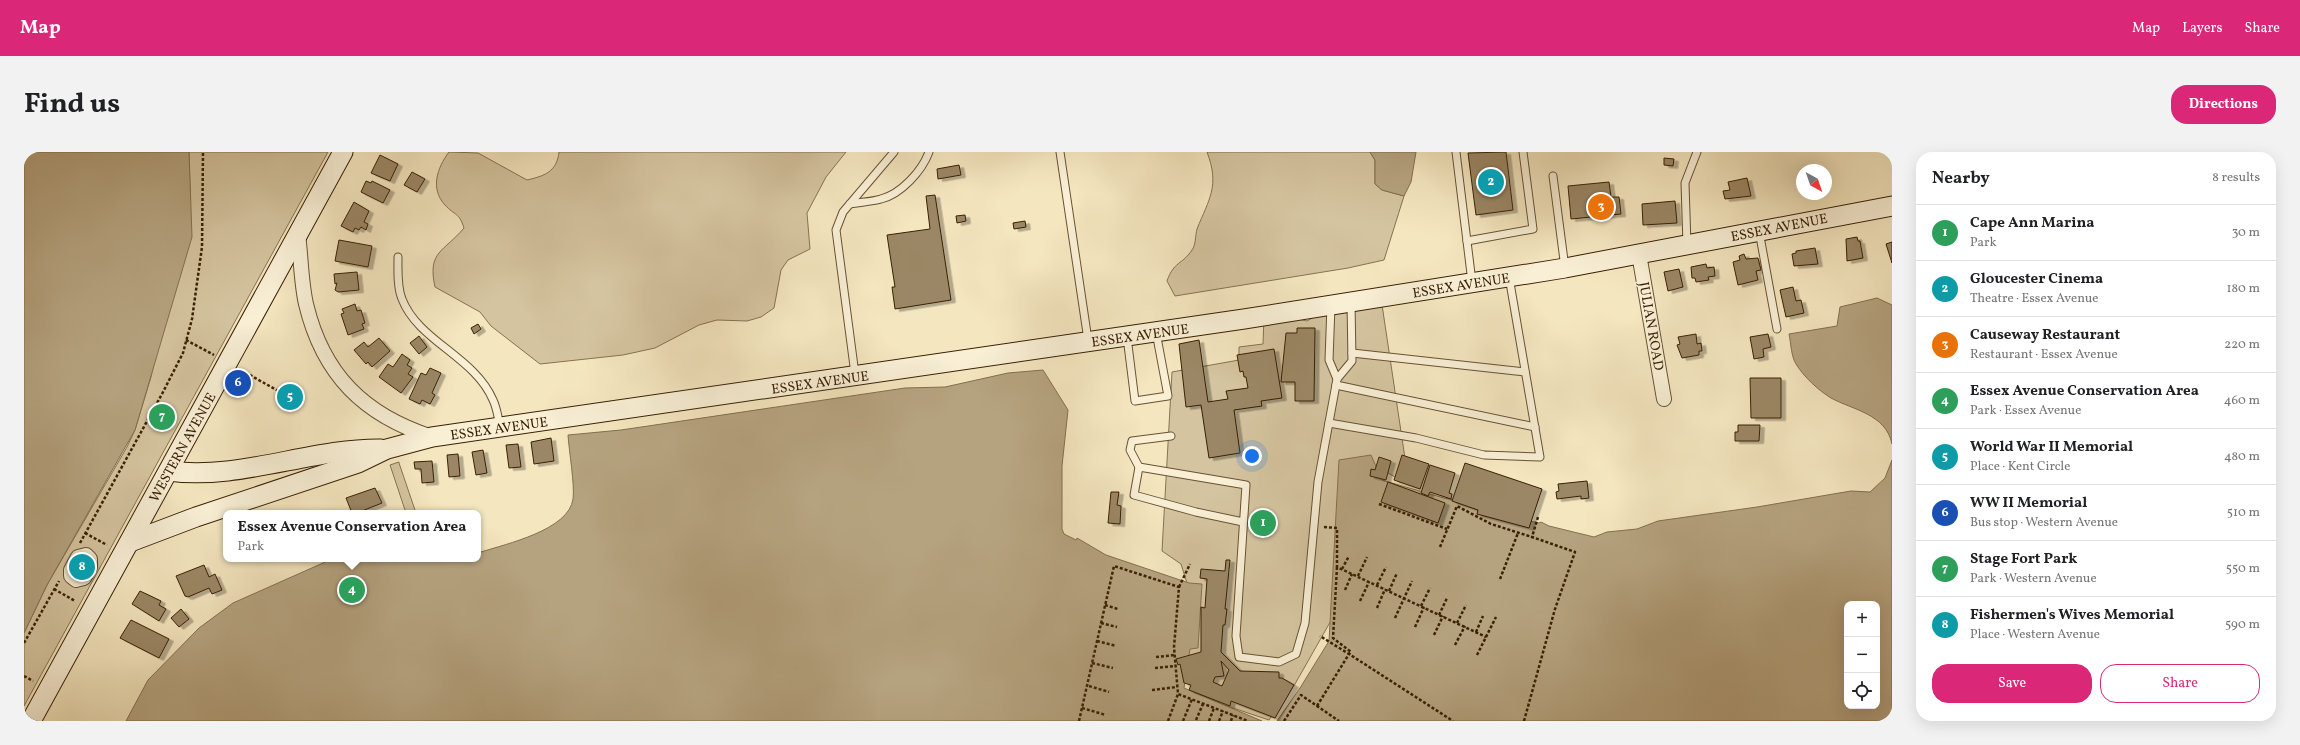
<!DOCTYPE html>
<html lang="en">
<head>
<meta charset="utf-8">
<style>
  body { margin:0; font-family:Vollkorn,serif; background:#f2f2f2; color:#202124 }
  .controls { position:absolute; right:12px; bottom:12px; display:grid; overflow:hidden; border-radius:8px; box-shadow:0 4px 16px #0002 }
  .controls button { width:36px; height:36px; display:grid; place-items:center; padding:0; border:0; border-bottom:1px solid #e0e0e0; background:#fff; color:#202124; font:20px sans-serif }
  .compass { position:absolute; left:1772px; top:12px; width:36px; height:36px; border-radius:50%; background:#fff; box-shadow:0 4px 16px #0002; rotate:140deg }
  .you { position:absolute; left:1228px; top:304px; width:14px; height:14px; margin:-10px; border:3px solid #fff; border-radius:50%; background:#1a73e8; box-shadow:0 0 0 6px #1a73e833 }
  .badge { display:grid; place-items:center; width:26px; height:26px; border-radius:50%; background:#db2777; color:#fff; font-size:13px; font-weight:700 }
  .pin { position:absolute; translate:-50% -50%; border:2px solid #fff; box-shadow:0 1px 4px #0006 }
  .popup { position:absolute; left:199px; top:358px; width:258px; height:52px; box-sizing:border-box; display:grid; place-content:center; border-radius:8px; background:#fff; filter:drop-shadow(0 1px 3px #0005); font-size:13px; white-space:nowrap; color:#757577 }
  .popup b { font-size:15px; color:#202124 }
  .popup::after { content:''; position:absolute; left:50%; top:100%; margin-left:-8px; border:8px solid transparent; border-top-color:#fff }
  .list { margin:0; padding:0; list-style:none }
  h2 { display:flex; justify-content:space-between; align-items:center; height:52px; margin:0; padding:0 16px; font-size:17px }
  h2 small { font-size:13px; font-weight:400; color:#757577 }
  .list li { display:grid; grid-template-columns:26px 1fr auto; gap:12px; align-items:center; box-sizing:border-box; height:56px; padding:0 16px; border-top:1px solid #e0e0e0 }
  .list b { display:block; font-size:15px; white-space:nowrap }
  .list p { margin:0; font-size:13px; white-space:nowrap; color:#757577 }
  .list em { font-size:13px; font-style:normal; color:#757577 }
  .actions { display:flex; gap:8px; padding:12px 16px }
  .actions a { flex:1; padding:9px 0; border:1px solid #db2777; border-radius:16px; text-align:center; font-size:14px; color:#db2777 }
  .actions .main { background:#db2777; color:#fff }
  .icon { flex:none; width:22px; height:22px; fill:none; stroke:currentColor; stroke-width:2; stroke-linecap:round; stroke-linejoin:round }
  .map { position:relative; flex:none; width:1868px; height:569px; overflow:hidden; border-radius:16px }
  header { display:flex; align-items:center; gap:24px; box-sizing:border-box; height:56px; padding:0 20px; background:#db2777; color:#fff }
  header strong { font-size:19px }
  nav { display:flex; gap:22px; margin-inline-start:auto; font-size:14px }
  .intro { display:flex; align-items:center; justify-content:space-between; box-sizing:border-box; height:96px; padding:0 24px }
  h1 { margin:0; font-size:28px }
  .button { padding:10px 18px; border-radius:16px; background:#db2777; color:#fff; font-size:14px; font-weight:700 }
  main { display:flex; gap:24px; padding:0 24px }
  aside { flex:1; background:#fff; border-radius:16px; box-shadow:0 4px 16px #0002 }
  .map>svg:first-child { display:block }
</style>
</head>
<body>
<header>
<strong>Map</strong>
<nav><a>Map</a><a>Layers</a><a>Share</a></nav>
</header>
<div class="intro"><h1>Find us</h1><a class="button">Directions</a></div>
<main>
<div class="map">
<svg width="1868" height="569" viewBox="0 0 1868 569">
  <defs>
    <filter id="shadow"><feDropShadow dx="4.5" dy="2.5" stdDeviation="0" flood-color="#0004"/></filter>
  </defs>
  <rect width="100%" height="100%" fill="#f4e6bf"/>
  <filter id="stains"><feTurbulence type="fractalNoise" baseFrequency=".005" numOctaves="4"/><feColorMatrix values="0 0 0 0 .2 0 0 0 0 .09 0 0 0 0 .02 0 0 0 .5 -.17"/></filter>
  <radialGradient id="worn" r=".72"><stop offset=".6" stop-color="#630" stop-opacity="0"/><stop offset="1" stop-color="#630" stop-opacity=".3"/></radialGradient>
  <g fill="#d4c49f" stroke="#877252">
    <polygon points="165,0 304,0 0,554 0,481 23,433 103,295 111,278 127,225 166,42"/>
    <path d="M 425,0 L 454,1 L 503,28 C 520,24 533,20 535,0 L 822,0 L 802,25 L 783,61 L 786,97 L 764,108 L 757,118 L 750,156 L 737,165 L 723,169 L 693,168 L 675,173 L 631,196 L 599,203 L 516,212 L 467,174 L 456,160 L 411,135 C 403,99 420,100 440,76 C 435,60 431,64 421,53 C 406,37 413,16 425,0 Z"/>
    <path d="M 1183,0 L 1346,0 L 1351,8 L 1351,32 L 1358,38 L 1380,44 L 1360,108 L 1324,116 L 1151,144 L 1143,129 C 1150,109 1158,113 1168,98 C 1172,93 1171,84 1173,77 C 1185,47 1196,34 1183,0 Z"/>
    <polygon points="1357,146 1385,333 1357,317 1330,428 1271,532 1245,568 1179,546 1148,509 1169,450 1157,412 1138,399 1148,220 1215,208 1215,195 1239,192 1240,165 1257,163 1283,169 1316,150"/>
    <polygon points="375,310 375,311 392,361 382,361 366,313"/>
  </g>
  <g fill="#b5a37f" stroke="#846f4e" fill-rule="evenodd">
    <polygon points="0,0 165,0 168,85 111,278 23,433 0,481"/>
    <polygon points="1346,0 1392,0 1387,30 1380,44 1358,38 1351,32 1351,8"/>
    <path d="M 1853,146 L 1868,153 L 1868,292 C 1862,262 1829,258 1807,246 C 1794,238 1780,225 1772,212 C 1767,204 1767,191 1765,182 L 1813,174 L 1816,155 Z"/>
    <path d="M 1019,218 L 1044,258 L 1038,314 L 1038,377 L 1040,382 L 1052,388 L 1053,386 L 1082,403 L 1165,431 L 1178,432 L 1174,496 L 1166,497 L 1160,536 L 1238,569 L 102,569 L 124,528 L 175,476 L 209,451 L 308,407 L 454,407 L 454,393 L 457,400 C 482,392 545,378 549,347 C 551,333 545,299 544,283 L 597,278 L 881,236 L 921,235 L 984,221 Z"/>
    <path d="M 1347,303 L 1358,328 L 1361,329 L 1420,346 L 1485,358 L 1485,364 L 1515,371 L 1517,370 L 1525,374 L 1570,385 L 1583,380 L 1613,377 L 1634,369 L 1733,355 L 1827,339 L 1846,340 L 1861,326 L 1868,308 L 1868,569 L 1253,569 L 1276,536 L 1305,489 L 1315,308 ZM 1823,452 L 1853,452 L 1853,554 L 1823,554 Z"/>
  </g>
  <g fill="#9b8765" stroke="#3a2004" fill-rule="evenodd" filter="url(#shadow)">
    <polygon points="1482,0 1489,58 1452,63 1444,1"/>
    <polygon points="356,3 374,12 366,29 347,21"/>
    <polygon points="1640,6 1650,7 1649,14 1640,13"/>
    <polygon points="935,13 937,23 914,27 913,17"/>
    <polygon points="388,20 401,27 393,40 380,33"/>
    <polygon points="1723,26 1727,44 1701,47 1699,39 1706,38 1704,30"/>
    <polygon points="342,29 347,31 348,29 366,38 359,51 337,40"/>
    <polygon points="1585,30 1587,45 1595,45 1597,62 1547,67 1544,34"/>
    <polygon points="911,43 927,148 871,157 868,135 871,135 863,83 906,77 902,44"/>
    <polygon points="1651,49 1653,71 1619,73 1618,52"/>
    <polygon points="330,50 345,59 340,70 344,72 342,78 337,75 335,78 331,76 329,80 317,74"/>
    <polygon points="941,63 942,69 933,71 932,64"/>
    <polygon points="1001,69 1002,75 990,77 989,71"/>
    <polygon points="1833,85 1834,89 1836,89 1839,106 1823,109 1822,87"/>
    <polygon points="315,88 348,94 344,115 311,109"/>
    <polygon points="1868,90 1868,111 1862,92"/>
    <polygon points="1791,96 1794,112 1770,114 1768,102 1772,101 1772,99"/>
    <polygon points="1720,102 1722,107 1734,106 1737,118 1732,119 1734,128 1714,133 1709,110 1716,108 1715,104"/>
    <polygon points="1682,112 1683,116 1690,115 1691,124 1684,125 1685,128 1672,130 1671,126 1668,126 1667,115"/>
    <polygon points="1655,117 1659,135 1644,139 1640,120"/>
    <polygon points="333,120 335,138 314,140 311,138 313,131 311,132 310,122"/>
    <polygon points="1769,135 1772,149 1777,148 1780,161 1762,165 1756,138"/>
    <polygon points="331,152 333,159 337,158 341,171 338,172 340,177 324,183 317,162 320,161 318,157"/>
    <polygon points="454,172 457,177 450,182 447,176"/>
    <polygon points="1273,176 1291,176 1290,249 1271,249 1271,230 1257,230 1262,181 1273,181"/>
    <polygon points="1672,182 1673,192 1677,191 1678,199 1675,199 1675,203 1658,206 1653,193 1656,192 1654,185"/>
    <polygon points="1744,182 1747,195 1739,197 1740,205 1730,207 1726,185"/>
    <polygon points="395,184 403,195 395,202 386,191"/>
    <polygon points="355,186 366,199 348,215 344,210 342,212 330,198 340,190 344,195"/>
    <polygon points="1175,188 1184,250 1204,247 1202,239 1224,236 1222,225 1220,225 1219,219 1216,220 1213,203 1250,197 1258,246 1237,249 1238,254 1210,258 1216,301 1185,306 1177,253 1162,255 1155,192"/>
    <polygon points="378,202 386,208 383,213 388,216 384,222 389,225 377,241 355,225 364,212 369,215"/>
    <polygon points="406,216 417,221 408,241 411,243 406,252 398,248 396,252 385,247 397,221 402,223"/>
    <polygon points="1726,226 1757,226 1757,266 1727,266"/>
    <polygon points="1714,273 1736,273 1735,289 1711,289 1711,280 1714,280"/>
    <polygon points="527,286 530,309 510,312 507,290"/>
    <polygon points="494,292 497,315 485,316 482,293"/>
    <polygon points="459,298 463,321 452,323 448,300"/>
    <polygon points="434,302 436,324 425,325 423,303"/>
    <polygon points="1378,303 1405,312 1396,337 1370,328"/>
    <polygon points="1355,305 1367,309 1362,328 1346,324 1347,317 1351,318"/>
    <polygon points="408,309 410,330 398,331 397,317 391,317 390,310"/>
    <polygon points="1441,311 1518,337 1505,376 1453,362 1454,358 1428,349"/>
    <polygon points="1406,313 1431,321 1425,341 1428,342 1427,347 1406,340 1404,344 1397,341"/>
    <polygon points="1563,329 1565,346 1557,347 1557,344 1533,347 1532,340 1535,339 1534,332"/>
    <polygon points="1364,330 1421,351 1414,371 1357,350"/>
    <polygon points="351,336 358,351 333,361 328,361 322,346"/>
    <polygon points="1087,340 1095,340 1093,353 1097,354 1096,372 1084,371"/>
    <path d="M 1202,408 L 1206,408 L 1201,457 L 1203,457 L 1201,473 L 1199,473 L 1197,500 L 1216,519 L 1255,520 L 1255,526 L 1258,526 L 1270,533 L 1251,566 L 1207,549 L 1206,554 L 1165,538 L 1167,533 L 1160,531 L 1156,512 L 1154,513 L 1152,507 L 1177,500 L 1177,455 L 1181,456 L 1183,427 L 1176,426 L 1177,417 L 1201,419 ZM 1197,509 L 1205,518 L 1198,534 L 1189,530 L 1191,525 L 1200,524 Z"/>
    <polygon points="180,413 185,425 191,422 198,438 188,442 185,436 164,445 161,444 152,424"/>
    <polygon points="116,439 137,449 135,453 142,457 135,469 108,452"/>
    <polygon points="157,457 165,467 155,475 147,466"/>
    <polygon points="107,468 145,487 135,506 96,486"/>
  </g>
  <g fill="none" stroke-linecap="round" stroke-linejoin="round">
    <defs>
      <g id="lane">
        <polyline points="1036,0 1064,188"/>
        <polyline points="1432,0 1448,130"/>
        <polyline points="1529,24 1541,116"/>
        <path d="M 826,52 C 836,50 847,50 857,47 C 877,42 898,19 905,0"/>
        <polyline points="1735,79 1753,177"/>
        <polyline points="1443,89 1509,77 1499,0"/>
        <polyline points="1663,93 1661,31 1673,0"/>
        <path d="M 374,105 C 374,118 373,135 378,147 C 394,189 451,205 469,248 C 473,256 474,266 476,274"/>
        <polyline points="1307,153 1305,208 1313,227"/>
        <polyline points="1103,185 1111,249 1144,244 1132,180"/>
        <polyline points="1328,201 1501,220"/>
        <polyline points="831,222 812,78 819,60 870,0"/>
        <polyline points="1312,233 1511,275"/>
        <polyline points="1305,271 1392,286 1460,303 1516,305 1485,125"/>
        <polyline points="1115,315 1106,298 1108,289 1147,284"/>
        <polyline points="1219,370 1172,360 1110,343 1115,315 1222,333 1212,484 1215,505 1255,510 1272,502 1281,471 1294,330 1313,227 1328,209 1327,150"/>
      </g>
      <g id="street">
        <path d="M 274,82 C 277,105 277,130 282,152 C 299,223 340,263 408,285"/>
        <polyline points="1615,102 1640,247"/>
        <polygon points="62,403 66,407 66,415 60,426 52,428 47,424 47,418 54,405"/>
      </g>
      <g id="secondary">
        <path d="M 145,319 C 214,329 287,296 357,297"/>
        <polyline points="106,390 172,365 334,311 363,297 408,285 1220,167 1541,116 1868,54"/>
        <polyline points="7,569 319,0"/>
      </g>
    </defs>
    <use href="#lane" stroke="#685233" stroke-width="9"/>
    <use href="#street" stroke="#685233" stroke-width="16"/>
    <use href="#secondary" stroke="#3a2004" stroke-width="21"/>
    <g stroke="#3a2004" stroke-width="2.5" stroke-dasharray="3 2" stroke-linecap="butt">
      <polyline points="162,188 190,203"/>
      <polyline points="217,218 256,240"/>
      <circle cx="266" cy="246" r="11"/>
      <polyline points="1355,352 1423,377"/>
      <polyline points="1300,375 1313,376 1313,415 1462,485"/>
      <polyline points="61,381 83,393"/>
      <polyline points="56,391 138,242 159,201 168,167 178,95 179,0"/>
      <polyline points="1416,395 1433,354 1467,372 1508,385"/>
      <polyline points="1313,415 1309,486 1327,500 1325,502 1429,569"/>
      <polyline points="1318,417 1325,404"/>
      <polyline points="1334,424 1343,405"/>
      <polyline points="1476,427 1494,381"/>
      <polyline points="1353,433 1362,415"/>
      <polyline points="1155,435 1166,412"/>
      <polyline points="30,437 51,449"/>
      <polyline points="1321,438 1328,422"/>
      <polyline points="1365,439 1373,421"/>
      <polyline points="1336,449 1345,430"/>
      <polyline points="1081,453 1094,457"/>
      <polyline points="1397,454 1406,436"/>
      <polyline points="1353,456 1361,437"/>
      <polyline points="1415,463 1423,446"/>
      <polyline points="1371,466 1388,429"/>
      <polyline points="1077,471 1093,475"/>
      <polyline points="1433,471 1442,453"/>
      <polyline points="1391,475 1400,455"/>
      <polyline points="1452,480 1459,464"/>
      <polyline points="1410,483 1419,464"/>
      <polyline points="1073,489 1092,494"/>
      <polyline points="0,491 35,429"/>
      <polyline points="1431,493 1441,474"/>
      <polyline points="1453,503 1472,465"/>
      <polyline points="1132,505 1151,503"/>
      <polyline points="1068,511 1089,516"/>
      <polyline points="1131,516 1152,514"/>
      <polyline points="0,524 9,529"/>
      <polyline points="1065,534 1085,540"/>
      <polyline points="1128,538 1153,535"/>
      <polyline points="1293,554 1325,502 1296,484"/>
      <polyline points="1058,556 1082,563"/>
      <polyline points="1172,568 1179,552"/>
      <polyline points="1055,569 1090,414 1155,435 1150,495 1154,542 1224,569"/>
      <polyline points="1144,569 1154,542"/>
      <polyline points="1159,569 1168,547"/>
      <polyline points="1185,569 1190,556"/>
      <polyline points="1195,569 1199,559"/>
      <polyline points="1207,569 1209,563"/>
      <polyline points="1260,569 1277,543 1315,569"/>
      <polyline points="1500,569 1531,457 1551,400 1508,385 1514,365"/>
    </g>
    <use href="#lane" stroke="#f8efd5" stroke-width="7"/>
    <use href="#street" stroke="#f8efd5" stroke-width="14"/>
    <use href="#secondary" stroke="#f8efd5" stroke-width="19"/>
  </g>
  <g text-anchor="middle" stroke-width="3" stroke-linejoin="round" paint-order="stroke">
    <g font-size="14" fill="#3a2004" stroke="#f8efd5">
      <text transform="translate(1755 75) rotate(-11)" y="5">ESSEX AVENUE</text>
      <text transform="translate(1437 133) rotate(-9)" y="5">ESSEX AVENUE</text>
      <text transform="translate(1628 174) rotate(80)" y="5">JULIAN ROAD</text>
      <text transform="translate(1116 183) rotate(-8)" y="5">ESSEX AVENUE</text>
      <text transform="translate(796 230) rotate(-8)" y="5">ESSEX AVENUE</text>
      <text transform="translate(475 276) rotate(-8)" y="5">ESSEX AVENUE</text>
      <text transform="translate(158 295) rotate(-61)" y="5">WESTERN AVENUE</text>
    </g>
  </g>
  <rect width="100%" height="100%" filter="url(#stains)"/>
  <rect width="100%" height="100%" fill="url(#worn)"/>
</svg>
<div class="controls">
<button>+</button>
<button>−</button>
<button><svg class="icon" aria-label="locate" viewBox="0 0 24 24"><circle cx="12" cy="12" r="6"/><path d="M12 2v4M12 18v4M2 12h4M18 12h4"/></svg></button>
</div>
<svg class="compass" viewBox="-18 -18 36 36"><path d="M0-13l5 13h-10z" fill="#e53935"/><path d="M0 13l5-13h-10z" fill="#757577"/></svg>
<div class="you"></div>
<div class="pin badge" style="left:1239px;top:371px;background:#2e9e5b">1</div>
<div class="pin badge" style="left:1467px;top:30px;background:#0f9aa8">2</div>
<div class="pin badge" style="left:1577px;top:55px;background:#e8710a">3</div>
<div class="pin badge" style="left:328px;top:438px;background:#2e9e5b">4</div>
<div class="popup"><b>Essex Avenue Conservation Area</b>Park</div>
<div class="pin badge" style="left:266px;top:245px;background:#0f9aa8">5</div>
<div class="pin badge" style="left:214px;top:231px;background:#1a4fb4">6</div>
<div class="pin badge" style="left:138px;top:265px;background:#2e9e5b">7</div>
<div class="pin badge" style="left:58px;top:415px;background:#0f9aa8">8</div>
</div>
<aside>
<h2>Nearby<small>8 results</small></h2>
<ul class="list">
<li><span class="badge" style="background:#2e9e5b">1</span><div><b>Cape Ann Marina</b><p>Park</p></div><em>30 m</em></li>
<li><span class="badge" style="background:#0f9aa8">2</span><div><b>Gloucester Cinema</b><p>Theatre · Essex Avenue</p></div><em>180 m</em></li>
<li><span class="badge" style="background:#e8710a">3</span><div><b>Causeway Restaurant</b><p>Restaurant · Essex Avenue</p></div><em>220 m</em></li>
<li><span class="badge" style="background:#2e9e5b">4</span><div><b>Essex Avenue Conservation Area</b><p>Park · Essex Avenue</p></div><em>460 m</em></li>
<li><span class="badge" style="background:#0f9aa8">5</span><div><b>World War II Memorial</b><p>Place · Kent Circle</p></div><em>480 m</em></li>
<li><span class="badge" style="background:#1a4fb4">6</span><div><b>WW II Memorial</b><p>Bus stop · Western Avenue</p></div><em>510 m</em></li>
<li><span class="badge" style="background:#2e9e5b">7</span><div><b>Stage Fort Park</b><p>Park · Western Avenue</p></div><em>550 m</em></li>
<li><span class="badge" style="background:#0f9aa8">8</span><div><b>Fishermen's Wives Memorial</b><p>Place · Western Avenue</p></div><em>590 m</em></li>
</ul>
<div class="actions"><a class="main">Save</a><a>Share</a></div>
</aside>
</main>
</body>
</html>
